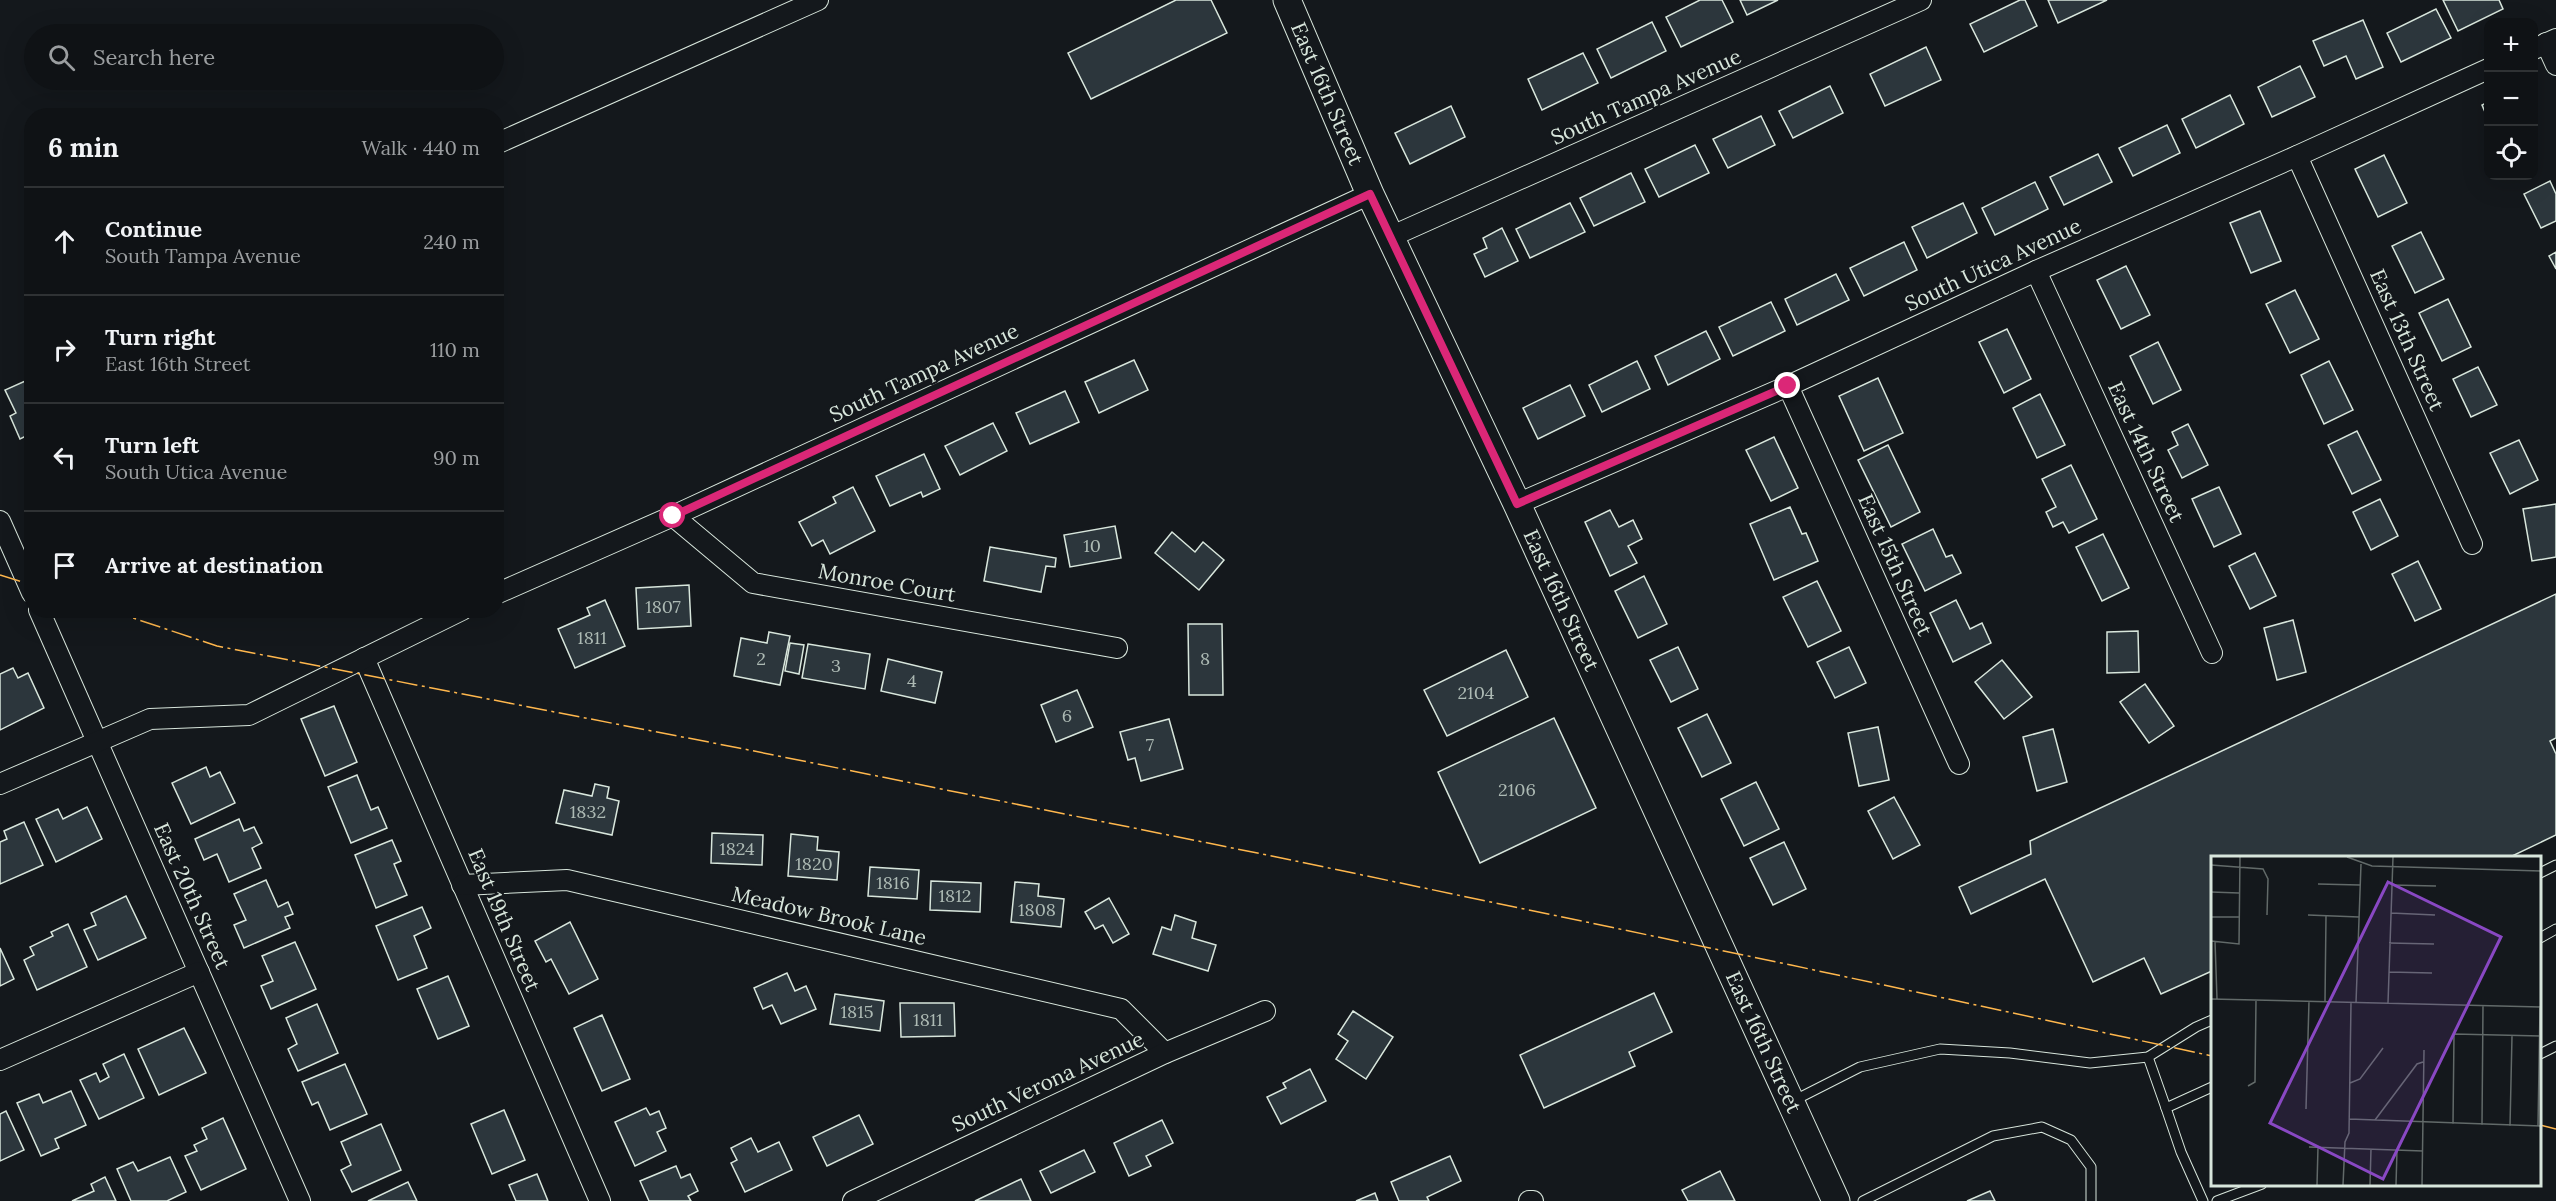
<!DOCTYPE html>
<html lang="en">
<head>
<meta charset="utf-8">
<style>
  body { margin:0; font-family:Lora,serif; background:#181b1e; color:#f1f3f6 }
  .controls { position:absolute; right:18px; top:18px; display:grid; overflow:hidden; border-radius:12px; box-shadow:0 6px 24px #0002 }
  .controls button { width:54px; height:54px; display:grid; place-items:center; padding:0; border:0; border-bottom:2px solid #2f3234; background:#0f1215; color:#f1f3f6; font:30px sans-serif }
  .stop { position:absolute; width:18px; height:18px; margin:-14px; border:4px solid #db2777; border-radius:50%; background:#fff }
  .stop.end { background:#db2777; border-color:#fff; box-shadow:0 2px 6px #0008 }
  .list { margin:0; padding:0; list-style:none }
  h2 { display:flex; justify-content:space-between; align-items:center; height:78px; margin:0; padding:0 24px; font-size:26px }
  h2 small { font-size:20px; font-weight:400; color:#9b9ea0 }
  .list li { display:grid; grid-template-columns:39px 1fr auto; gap:18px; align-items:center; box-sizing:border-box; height:108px; padding:0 24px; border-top:2px solid #2f3234 }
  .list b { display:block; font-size:22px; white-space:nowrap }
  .list p { margin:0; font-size:20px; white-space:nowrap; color:#9b9ea0 }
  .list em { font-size:20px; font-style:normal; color:#9b9ea0 }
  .icon { flex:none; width:33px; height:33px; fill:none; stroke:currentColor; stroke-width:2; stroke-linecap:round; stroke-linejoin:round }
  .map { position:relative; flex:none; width:2556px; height:1201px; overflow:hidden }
  .search { position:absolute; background:#0f1215; box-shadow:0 6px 24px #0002; left:24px; top:24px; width:480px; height:66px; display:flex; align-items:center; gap:15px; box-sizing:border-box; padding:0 21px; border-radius:33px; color:#9b9ea0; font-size:22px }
  .panel { position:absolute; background:#0f1215; box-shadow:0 6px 24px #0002; left:24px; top:108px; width:480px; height:510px; border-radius:24px }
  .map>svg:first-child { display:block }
</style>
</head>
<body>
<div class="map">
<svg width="2556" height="1201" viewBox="0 0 2556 1201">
  <rect width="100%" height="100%" fill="#14181c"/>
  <g fill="#2c363c" stroke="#d8e6dc" stroke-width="1.5">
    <polygon points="1176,0 1211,0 1227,33 1091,99 1068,53"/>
    <polygon points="1700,0 1722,0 1733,22 1681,47 1666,17"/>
    <polygon points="1740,0 1778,0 1747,15"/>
    <polygon points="2020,0 2025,0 2037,26 1984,52 1970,24"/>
    <polygon points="2048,0 2107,0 2058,23"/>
    <polygon points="2443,0 2499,0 2503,9 2458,31"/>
    <polygon points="2436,9 2451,38 2401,62 2387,33"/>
    <polygon points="2363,20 2383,67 2356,79 2346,56 2324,66 2313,41"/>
    <polygon points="1652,22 1666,51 1611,78 1597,49"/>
    <polygon points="1926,47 1941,80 1885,106 1870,74"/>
    <polygon points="1583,53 1598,83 1542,110 1528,79"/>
    <polygon points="2300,66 2315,97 2272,117 2258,87"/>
    <polygon points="1830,86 1843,113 1793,138 1779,111"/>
    <polygon points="2230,95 2244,124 2196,148 2182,119"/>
    <polygon points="2488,102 2488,119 2482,105"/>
    <polygon points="1451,106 1465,137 1410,164 1395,133"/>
    <polygon points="1761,116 1775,145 1728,168 1713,139"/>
    <polygon points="2167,125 2180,153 2133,176 2119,148"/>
    <polygon points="1695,145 1709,173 1659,197 1645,169"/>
    <polygon points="2098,154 2112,182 2064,205 2050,177"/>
    <polygon points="2384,155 2407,203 2378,217 2355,169"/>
    <polygon points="1631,173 1645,202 1594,226 1580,198"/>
    <polygon points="2550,181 2556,194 2556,221 2541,228 2524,194"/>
    <polygon points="2035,182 2048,209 1995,235 1982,208"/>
    <polygon points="1570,203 1585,232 1530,258 1516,229"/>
    <polygon points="1963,203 1977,233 1927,258 1912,227"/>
    <polygon points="2260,211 2281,261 2251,273 2230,223"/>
    <polygon points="1502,228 1518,261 1485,277 1474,254 1487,248 1483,238"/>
    <polygon points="2421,232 2444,279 2415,293 2392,246"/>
    <polygon points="1904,242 1917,270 1864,296 1850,268"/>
    <polygon points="2556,252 2556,269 2549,256"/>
    <polygon points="2126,266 2150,315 2121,329 2097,280"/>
    <polygon points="1836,274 1849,300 1797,325 1785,299"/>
    <polygon points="2295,290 2319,339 2290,353 2266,304"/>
    <polygon points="2448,299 2471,347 2442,361 2419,313"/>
    <polygon points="1771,302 1785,331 1733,356 1719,327"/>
    <polygon points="2007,329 2031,379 2004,393 1979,342"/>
    <polygon points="1706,331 1720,359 1668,385 1655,356"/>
    <polygon points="2158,342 2181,390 2153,404 2130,356"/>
    <polygon points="1134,360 1148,390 1099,413 1085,382"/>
    <polygon points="1637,361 1650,389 1602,412 1589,385"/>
    <polygon points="2329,361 2353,410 2324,424 2301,375"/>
    <polygon points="2478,367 2497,405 2471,417 2453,379"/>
    <polygon points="32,378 32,433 20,439 10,416 16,413 5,390"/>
    <polygon points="1878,378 1903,433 1864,451 1839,396"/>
    <polygon points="1570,385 1585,416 1538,439 1523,408"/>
    <polygon points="1065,391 1079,422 1030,444 1016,413"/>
    <polygon points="2040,394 2065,445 2037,458 2013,408"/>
    <polygon points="993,423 1007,451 960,475 945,446"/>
    <polygon points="2188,424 2208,465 2182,478 2168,450 2178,445 2172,432"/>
    <polygon points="2357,431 2381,480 2352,494 2328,445"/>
    <polygon points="1774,437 1798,488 1771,501 1746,450"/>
    <polygon points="2519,440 2538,480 2510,494 2490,453"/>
    <polygon points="1888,445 1920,512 1891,527 1858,460"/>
    <polygon points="924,454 940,489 923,497 921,492 890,506 876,476"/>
    <polygon points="2071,465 2097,519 2069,533 2063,522 2053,527 2046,512 2056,507 2042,479"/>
    <polygon points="853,487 875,531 830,554 823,540 812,546 799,522 836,503 833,497"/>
    <polygon points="2219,487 2241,534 2214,547 2192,499"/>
    <polygon points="2380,499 2398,536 2371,550 2353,512"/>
    <polygon points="2556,504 2556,557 2532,561 2523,509"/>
    <polygon points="1790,507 1802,534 1806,533 1818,561 1774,580 1750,524"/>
    <polygon points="1610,510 1619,527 1633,520 1642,539 1628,546 1637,563 1610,576 1585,522"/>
    <polygon points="1115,526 1121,558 1070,567 1064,535"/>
    <polygon points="1933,529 1946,557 1952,555 1961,573 1925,591 1902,544"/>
    <polygon points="1172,532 1195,552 1203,542 1224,560 1199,590 1155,553"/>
    <polygon points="2103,534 2129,588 2102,601 2076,547"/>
    <polygon points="990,547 1056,558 1055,567 1046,566 1041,592 984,581"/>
    <polygon points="2255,553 2276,596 2250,609 2229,566"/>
    <polygon points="2418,561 2441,609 2415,621 2392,574"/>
    <polygon points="1644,576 1667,624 1638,638 1615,591"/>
    <polygon points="1817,581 1841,631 1808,647 1783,597"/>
    <polygon points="689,585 691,626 638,629 636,588"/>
    <polygon points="2556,594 2556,738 2550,741 2556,754 2556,835 2508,858 2212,858 2212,971 2161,994 2144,958 2093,982 2045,879 1971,914 1959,887 2031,854 2030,841"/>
    <polygon points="605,600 625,646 575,668 558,629 590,615 587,608"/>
    <polygon points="1956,600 1970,629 1982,623 1991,643 1953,662 1930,613"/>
    <polygon points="2293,620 2306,672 2277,680 2264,628"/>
    <polygon points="1188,624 1222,624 1223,695 1189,695"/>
    <polygon points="2138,631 2139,672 2107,673 2107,632"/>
    <polygon points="769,632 790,636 780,685 734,676 741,638 767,643"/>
    <polygon points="790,643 804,645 799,674 785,671"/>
    <polygon points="808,644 870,654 865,689 802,678"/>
    <polygon points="1678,647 1698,689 1671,702 1650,660"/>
    <polygon points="1849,647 1866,683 1835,698 1817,662"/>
    <polygon points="1506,650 1528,697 1447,736 1424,690"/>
    <polygon points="888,659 942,672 935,703 881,691"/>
    <polygon points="2002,660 2032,697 2004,719 1975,682"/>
    <polygon points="13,668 18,678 28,673 44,708 0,730 0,674"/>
    <polygon points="2145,684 2174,726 2149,743 2120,702"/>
    <polygon points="1077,690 1093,727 1056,742 1041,705"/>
    <polygon points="334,706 357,762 325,776 301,719"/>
    <polygon points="1707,714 1731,763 1702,777 1678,728"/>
    <polygon points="1554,718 1596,808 1480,863 1438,772"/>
    <polygon points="1169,719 1183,769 1141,781 1135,758 1128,760 1120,732"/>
    <polygon points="1878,727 1889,780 1859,786 1848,733"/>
    <polygon points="2053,729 2067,782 2037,791 2023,737"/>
    <polygon points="206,767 210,777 220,772 235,803 191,824 172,783"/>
    <polygon points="357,775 371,810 378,807 387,828 351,843 328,787"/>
    <polygon points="1756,782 1779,829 1744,846 1721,799"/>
    <polygon points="595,784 609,787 607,798 619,801 612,835 556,823 564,790 592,796"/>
    <polygon points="1894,797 1920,845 1893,859 1868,811"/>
    <polygon points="87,807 102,839 56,862 36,819 58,809 63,819"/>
    <polygon points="239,819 244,831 254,827 262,843 252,848 261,868 229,882 217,854 204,860 195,839"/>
    <polygon points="24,822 43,865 0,884 0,842 7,839 4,831"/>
    <polygon points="712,833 763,835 762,865 711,863"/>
    <polygon points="791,834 818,837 817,850 839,852 837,880 788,876"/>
    <polygon points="392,840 401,861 394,864 407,895 376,908 355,855"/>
    <polygon points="1784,842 1806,889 1773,905 1750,858"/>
    <polygon points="870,867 919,870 917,899 868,896"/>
    <polygon points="266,880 278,907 288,902 293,914 285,917 290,928 244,948 234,925 246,920 234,894"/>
    <polygon points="931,881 981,883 980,912 930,910"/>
    <polygon points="1015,882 1039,884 1038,896 1064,899 1061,927 1011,922"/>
    <polygon points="126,896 146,938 98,960 84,930 96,925 91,913"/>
    <polygon points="1109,898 1129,934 1113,943 1103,925 1095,929 1085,912"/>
    <polygon points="422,907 431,928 414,936 427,968 398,980 376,926"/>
    <polygon points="1175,915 1196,922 1192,938 1216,945 1208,971 1153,954 1162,927 1171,930"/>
    <polygon points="570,922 598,979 569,994 551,959 546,962 535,941"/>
    <polygon points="68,924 87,967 37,990 24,960 34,955 30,947 53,936 51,932"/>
    <polygon points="295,942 316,989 271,1009 261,986 273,981 262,956"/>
    <polygon points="0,948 14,979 0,986"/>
    <polygon points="787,973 795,991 806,986 816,1009 781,1024 772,1005 763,1009 754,988"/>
    <polygon points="448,976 469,1026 438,1039 417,989"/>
    <polygon points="1654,993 1672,1032 1629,1052 1635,1066 1544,1108 1520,1055"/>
    <polygon points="835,994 884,1001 880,1031 830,1024"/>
    <polygon points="900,1003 954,1003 955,1036 901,1037"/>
    <polygon points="317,1004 338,1053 298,1071 288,1049 297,1044 286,1018"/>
    <polygon points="1353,1011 1393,1037 1366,1079 1336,1059 1348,1041 1338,1034"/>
    <polygon points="602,1015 630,1079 602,1091 574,1028"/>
    <polygon points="184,1028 206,1073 159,1095 138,1049"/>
    <polygon points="124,1054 144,1098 99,1119 80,1080 96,1073 100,1082 109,1077 103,1064"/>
    <polygon points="345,1064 367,1114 330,1130 318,1102 312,1105 302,1082"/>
    <polygon points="1310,1069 1326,1101 1281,1124 1267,1097 1286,1088 1283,1083"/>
    <polygon points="71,1091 86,1125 55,1139 59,1148 41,1156 17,1103 39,1094 43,1103"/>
    <polygon points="646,1108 650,1115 659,1111 666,1128 657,1132 666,1151 635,1166 615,1122"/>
    <polygon points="504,1110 525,1160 492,1174 471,1124"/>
    <polygon points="6,1111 24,1150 0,1161 0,1114"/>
    <polygon points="859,1115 873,1144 827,1166 813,1137"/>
    <polygon points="223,1118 246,1169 201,1190 185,1156 197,1151 194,1145 207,1139 202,1128"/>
    <polygon points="1162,1120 1173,1143 1146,1156 1151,1166 1129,1176 1114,1143"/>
    <polygon points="381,1124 401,1170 352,1192 341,1170 351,1165 341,1142"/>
    <polygon points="751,1138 758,1152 779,1142 792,1170 745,1192 731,1163 737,1160 731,1148"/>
    <polygon points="1084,1150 1095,1172 1051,1193 1040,1171"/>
    <polygon points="1450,1156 1461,1181 1427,1197 1429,1201 1399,1201 1391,1182"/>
    <polygon points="170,1157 186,1192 167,1201 131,1201 117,1169 133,1162 138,1171"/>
    <polygon points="676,1166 681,1178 690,1174 698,1191 688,1196 691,1201 649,1201 640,1181"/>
    <polygon points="1720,1171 1735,1201 1688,1201 1682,1190"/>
    <polygon points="537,1174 548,1201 516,1201 509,1185"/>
    <polygon points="105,1177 116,1201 72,1201 94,1191 91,1184"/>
    <polygon points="1021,1179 1031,1201 975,1201"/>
    <polygon points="408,1182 417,1201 368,1201"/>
    <polygon points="1990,1191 1995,1201 1967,1201"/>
    <polygon points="1375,1193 1378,1201 1356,1201"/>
  </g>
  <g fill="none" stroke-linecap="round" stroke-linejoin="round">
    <defs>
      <g id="lane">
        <polyline points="2540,873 2556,865"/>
        <polyline points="2540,938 2556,929"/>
        <polyline points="2540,1054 2556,1046"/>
        <polyline points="2148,1057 2166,1108"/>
        <polyline points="1793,1101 1860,1067 1940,1049 2010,1053 2090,1063 2148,1057 2196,1027 2212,1020"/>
        <polyline points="1863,1201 1993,1136 2042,1127 2071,1140 2091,1167 2091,1201"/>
        <polyline points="2203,1201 2181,1152 2166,1108 2212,1087"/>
        <polyline points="2217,1201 2262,1184"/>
      </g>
      <g id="street">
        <polyline points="2546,43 2556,65"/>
        <polyline points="2534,49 2556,39"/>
        <polyline points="496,144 818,0"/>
        <polyline points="2297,156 2472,544"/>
        <polyline points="1390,237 1921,0"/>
        <polyline points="2036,271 2212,653"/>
        <polyline points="1788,386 1959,764"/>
        <polyline points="1517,504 1788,386 2036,271 2297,156 2488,69"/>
        <polyline points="673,516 753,583 1117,648"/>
        <polyline points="0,521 32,593"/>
        <polyline points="496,594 673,516 1370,194"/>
        <polyline points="39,610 300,1201"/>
        <polyline points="364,658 600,1201"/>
        <polyline points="0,784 150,719 249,715 462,610"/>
        <polyline points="462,885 567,880 1121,1009 1165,1053"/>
        <polyline points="0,1060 199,972"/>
        <polyline points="853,1201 1165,1053 1265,1011"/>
        <polyline points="1529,1201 1533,1201"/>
      </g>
      <g id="secondary">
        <path id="s1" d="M 1287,0 L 1370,194 L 1517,504 L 1836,1201"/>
      </g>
    </defs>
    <use href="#lane" stroke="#d8e6dc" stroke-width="11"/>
    <use href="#street" stroke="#d8e6dc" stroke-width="22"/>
    <use href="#secondary" stroke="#d8e6dc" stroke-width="29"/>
    <use href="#lane" stroke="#14181c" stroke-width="9"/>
    <use href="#street" stroke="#14181c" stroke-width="20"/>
    <use href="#secondary" stroke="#14181c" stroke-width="27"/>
    <g stroke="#ffb74d" stroke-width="1.5" stroke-dasharray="21 4.5 3 4.5" stroke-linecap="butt">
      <polyline points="0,575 32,585"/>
      <polyline points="109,610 217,646 739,748 1267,855 1791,965 2212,1056"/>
      <polyline points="2540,1125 2556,1129"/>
    </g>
  </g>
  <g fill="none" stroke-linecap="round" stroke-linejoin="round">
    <polyline stroke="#db2777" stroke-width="8" points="673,516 1370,194 1517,504 1788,386"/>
  </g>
  <g text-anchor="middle" stroke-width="4.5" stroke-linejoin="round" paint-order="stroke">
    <g font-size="18" fill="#adbab4">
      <text x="1092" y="552">10</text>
      <text x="663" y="613">1807</text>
      <text x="592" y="644">1811</text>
      <text x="761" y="665">2</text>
      <text x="1205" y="665">8</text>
      <text x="836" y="672">3</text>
      <text x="912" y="687">4</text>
      <text x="1476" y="699">2104</text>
      <text x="1067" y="722">6</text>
      <text x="1150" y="751">7</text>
      <text x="1517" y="796">2106</text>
      <text x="588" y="818">1832</text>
      <text x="737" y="855">1824</text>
      <text x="814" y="870">1820</text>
      <text x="893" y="889">1816</text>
      <text x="955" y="902">1812</text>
      <text x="1037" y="916">1808</text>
      <text x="857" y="1018">1815</text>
      <text x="928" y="1026">1811</text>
    </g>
    <g font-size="21" fill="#d8e6dc" stroke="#14181c">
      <text dy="7" stroke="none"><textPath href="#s1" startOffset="102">East 16th Street</textPath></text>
      <text transform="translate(1646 97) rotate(-24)" y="7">South Tampa Avenue</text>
      <text transform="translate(1993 265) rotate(-25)" y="7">South Utica Avenue</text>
      <text transform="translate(2407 340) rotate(66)" y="7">East 13th Street</text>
      <text transform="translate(924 373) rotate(-25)" y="7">South Tampa Avenue</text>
      <text transform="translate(2146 452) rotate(65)" y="7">East 14th Street</text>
      <text transform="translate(1895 565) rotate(66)" y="7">East 15th Street</text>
      <text transform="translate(887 583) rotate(10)" y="7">Monroe Court</text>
      <text dy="7" stroke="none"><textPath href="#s1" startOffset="660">East 16th Street</textPath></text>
      <text transform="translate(192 896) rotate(66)" y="7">East 20th Street</text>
      <text transform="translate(829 916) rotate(13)" y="7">Meadow Brook Lane</text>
      <text transform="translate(504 920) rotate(67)" y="7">East 19th Street</text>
      <text dy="7" stroke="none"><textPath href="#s1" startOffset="1146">East 16th Street</textPath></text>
      <text transform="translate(1048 1082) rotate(-25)" y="7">South Verona Avenue</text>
    </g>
  </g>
  <g transform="translate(2211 856)">
    <rect width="330" height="330" fill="#14181c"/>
    <path fill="none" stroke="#626a69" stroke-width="1.5" d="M 136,1 L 161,10 L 330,15M 0,9 L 52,13 L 57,23 L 56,59M 107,28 L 149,29M 180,29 L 225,30M 0,36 L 28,37M 180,57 L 224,59M 97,59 L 148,61M 0,61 L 28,61M 0,85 L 28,88 L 29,1M 4,85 L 6,143M 178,87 L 223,88M 178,116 L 221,117M 0,143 L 330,151M 114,145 L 115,60M 145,147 L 150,8M 177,147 L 182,1M 139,227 L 149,223 L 172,192M 37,230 L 44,226 L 45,144M 95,253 L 98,145M 138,263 L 330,270M 164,264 L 206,208 L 212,206M 242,268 L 243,178 L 330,180M 271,269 L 272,149M 299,270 L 301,180M 327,270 L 329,152M 98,291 L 212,295M 106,329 L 107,291M 132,329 L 134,286 L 138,277 L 140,147M 159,329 L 160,293M 185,329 L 186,294M 211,329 L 213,194"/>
    <path fill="#8948c3" fill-opacity="0.15" stroke="#8948c3" stroke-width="3" d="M 177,26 L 290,81 L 172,323 L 59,267 Z"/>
    <rect width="330" height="330" fill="none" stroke="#d8e6dc" stroke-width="3"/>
  </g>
</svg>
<div class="controls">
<button>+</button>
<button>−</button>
<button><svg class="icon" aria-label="locate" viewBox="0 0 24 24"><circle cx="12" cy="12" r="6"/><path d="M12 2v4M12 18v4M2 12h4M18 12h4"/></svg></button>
</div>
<div class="stop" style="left:673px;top:516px"></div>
<div class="stop end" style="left:1788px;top:386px"></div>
<div class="search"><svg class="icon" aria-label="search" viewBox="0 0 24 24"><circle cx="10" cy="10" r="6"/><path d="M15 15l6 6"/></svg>Search here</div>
<section class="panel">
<h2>6 min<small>Walk · 440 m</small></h2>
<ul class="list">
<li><svg class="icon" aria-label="ahead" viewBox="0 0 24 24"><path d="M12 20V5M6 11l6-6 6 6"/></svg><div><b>Continue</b><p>South Tampa Avenue</p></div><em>240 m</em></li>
<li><svg class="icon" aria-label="right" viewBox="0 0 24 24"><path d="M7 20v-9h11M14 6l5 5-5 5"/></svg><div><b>Turn right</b><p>East 16th Street</p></div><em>110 m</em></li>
<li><svg class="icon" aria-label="left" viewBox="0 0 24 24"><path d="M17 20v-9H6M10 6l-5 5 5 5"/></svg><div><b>Turn left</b><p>South Utica Avenue</p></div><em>90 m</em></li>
<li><svg class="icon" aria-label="arrive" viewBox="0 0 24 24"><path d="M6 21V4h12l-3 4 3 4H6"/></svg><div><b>Arrive at destination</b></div></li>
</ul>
</section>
</div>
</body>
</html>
